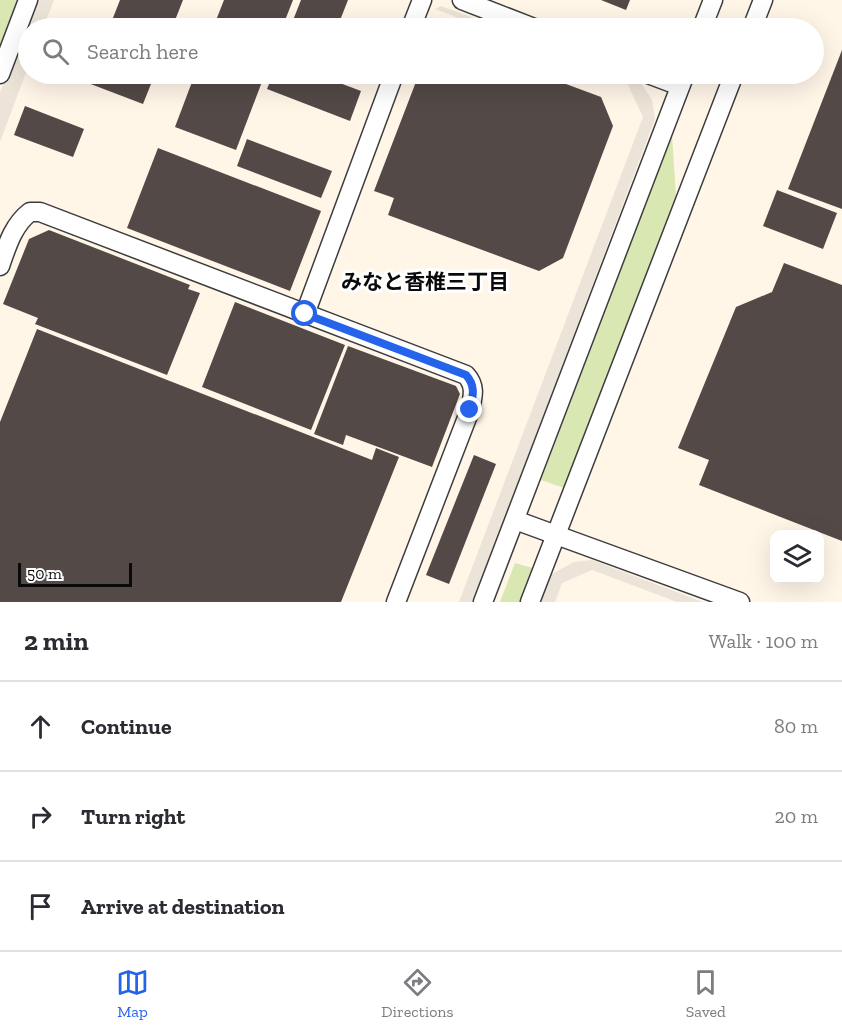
<!DOCTYPE html>
<html lang="en">
<head>
<meta charset="utf-8">
<style>
  body { margin:0; font-family:"Zilla Slab","Noto Sans JP",serif; background:#f7f7f7; color:#2b2b33 }
  .controls { position:absolute; right:18px; bottom:18px; display:grid; overflow:hidden; border-radius:12px; box-shadow:0 6px 24px #0002 }
  .controls button { width:54px; height:54px; display:grid; place-items:center; padding:0; border:0; border-bottom:2px solid #e1e1e2; background:#fff; color:#2b2b33; font:30px sans-serif }
  .scale { position:absolute; left:18px; bottom:15px; width:114px; box-sizing:border-box; padding-left:6px; border:3px solid #0a0a0a; border-top:0; font-size:16px; line-height:21px; white-space:nowrap; color:#0a0a0a; -webkit-text-stroke:4px #fff; paint-order:stroke }
  .stop { position:absolute; width:18px; height:18px; margin:-14px; border:4px solid #2563eb; border-radius:50%; background:#fff }
  .stop.end { background:#2563eb; border-color:#fff; box-shadow:0 2px 6px #0008 }
  .list { margin:0; padding:0; list-style:none }
  h2 { display:flex; justify-content:space-between; align-items:center; height:78px; margin:0; padding:0 24px; font-size:26px }
  h2 small { font-size:20px; font-weight:400; color:#7c7c81 }
  .list li { display:grid; grid-template-columns:39px 1fr auto; gap:18px; align-items:center; box-sizing:border-box; height:90px; padding:0 24px; border-top:2px solid #e1e1e2 }
  .list b { display:block; font-size:22px; white-space:nowrap }
  .list em { font-size:20px; font-style:normal; color:#7c7c81 }
  .icon { flex:none; width:33px; height:33px; fill:none; stroke:currentColor; stroke-width:2; stroke-linecap:round; stroke-linejoin:round }
  .map { position:relative; flex:none; width:842px; height:602px; overflow:hidden }
  .search { position:absolute; background:#fff; box-shadow:0 6px 24px #0002; left:18px; right:18px; top:18px; height:66px; display:flex; align-items:center; gap:15px; box-sizing:border-box; padding:0 21px; border-radius:33px; color:#7c7c81; font-size:22px }
  .sheet { height:348px; background:#fff }
  nav { display:flex; justify-content:space-around; align-items:center; box-sizing:border-box; height:84px; border-top:2px solid #e1e1e2; background:#fff; font-size:16px; color:#7c7c81 }
  nav a { display:grid; justify-items:center; gap:3px }
  nav .on { color:#2563eb }
  .map>svg:first-child { display:block }
</style>
</head>
<body>
<div class="map">
<svg width="842" height="602" viewBox="0 0 842 602">
  <rect width="100%" height="100%" fill="#fff6e8"/>
  <g fill="#d9e8b3">
    <polygon points="0,0 18,0 0,46"/>
    <polygon points="672,135 676,196 564,488 541,480"/>
    <polygon points="515,563 533,568 520,602 500,602"/>
  </g>
  <g fill="#ede4d9">
    <polygon points="37,0 54,0 43,28 28,28 28,67 0,142 0,92"/>
    <polygon points="441,6 501,28 484,28 435,9"/>
    <polygon points="599,74 620,74 641,83 652,100 655,119 473,602 459,602 643,117 628,85"/>
    <polygon points="592,560 703,602 677,602 592,570 562,583 555,602 540,602 550,575 574,562"/>
  </g>
  <g fill="#534947">
    <polygon points="120,0 183,0 172,28 109,28"/>
    <polygon points="224,0 293,0 282,28 213,28"/>
    <polygon points="301,0 348,0 337,28 290,28"/>
    <polygon points="601,0 630,0 626,10"/>
    <polygon points="842,50 842,209 788,189"/>
    <polygon points="92,74 155,74 143,104 88,83"/>
    <polygon points="195,74 265,74 236,150 175,127"/>
    <polygon points="273,74 316,74 361,91 350,121 267,89"/>
    <polygon points="419,74 539,74 601,97 613,126 563,258 539,271 388,215 394,198 374,191"/>
    <polygon points="25,106 84,129 73,157 14,135"/>
    <polygon points="247,139 332,171 321,198 237,166"/>
    <polygon points="158,148 321,211 290,291 127,228"/>
    <polygon points="777,190 837,213 823,249 763,226"/>
    <polygon points="49,230 190,285 188,289 200,293 167,375 35,324 38,318 3,304 29,239"/>
    <polygon points="784,263 842,285 842,541 699,485 709,460 678,448 736,307 772,292"/>
    <polygon points="235,302 345,345 311,430 202,387"/>
    <polygon points="37,329 372,460 376,448 399,457 341,602 0,602 0,422"/>
    <polygon points="348,346 456,386 460,394 432,467 346,435 343,445 314,434"/>
    <polygon points="474,455 496,464 449,584 426,575"/>
  </g>
  <g fill="none" stroke-linecap="round" stroke-linejoin="round">
    <defs>
      <g id="minor">
        <polyline points="462,0 534,28"/>
        <polyline points="411,28 422,0"/>
        <polyline points="702,28 713,0"/>
        <polyline points="752,28 763,0"/>
        <polyline points="0,74 28,0"/>
        <polyline points="648,74 680,86"/>
        <path d="M 0,266 C 7,246 13,225 30,212 L 40,212 L 466,375 C 476,386 473,396 470,410 L 396,602"/>
        <polyline points="305,314 394,74"/>
        <polyline points="515,520 740,602"/>
        <polyline points="483,602 685,74"/>
        <polyline points="530,602 734,74"/>
      </g>
    </defs>
    <use href="#minor" stroke="#3d3d3d" stroke-width="21"/>
    <use href="#minor" stroke="#fff" stroke-width="18"/>
  </g>
  <g fill="none" stroke-linecap="round" stroke-linejoin="round">
    <path stroke="#2563eb" stroke-width="8" d="M 305,314 L 466,375 C 476,386 473,396 470,410"/>
  </g>
  <g text-anchor="middle" stroke-width="6" stroke-linejoin="round" paint-order="stroke">
    <g font-size="21" font-weight="bold" fill="#0a0a0a" stroke="#fff">
      <text x="425" y="289">みなと香椎三丁目</text>
    </g>
  </g>
</svg>
<div class="controls">
<button><svg class="icon" aria-label="layers" viewBox="0 0 24 24"><path d="M12 4l9 5-9 5-9-5zM3 14l9 5 9-5"/></svg></button>
</div>
<div class="scale">50 m</div>
<div class="stop" style="left:305px;top:314px"></div>
<div class="stop end" style="left:470px;top:410px"></div>
<div class="search"><svg class="icon" aria-label="search" viewBox="0 0 24 24"><circle cx="10" cy="10" r="6"/><path d="M15 15l6 6"/></svg>Search here</div>
</div>
<section class="sheet">
<h2>2 min<small>Walk · 100 m</small></h2>
<ul class="list">
<li><svg class="icon" aria-label="ahead" viewBox="0 0 24 24"><path d="M12 20V5M6 11l6-6 6 6"/></svg><div><b>Continue</b></div><em>80 m</em></li>
<li><svg class="icon" aria-label="right" viewBox="0 0 24 24"><path d="M7 20v-9h11M14 6l5 5-5 5"/></svg><div><b>Turn right</b></div><em>20 m</em></li>
<li><svg class="icon" aria-label="arrive" viewBox="0 0 24 24"><path d="M6 21V4h12l-3 4 3 4H6"/></svg><div><b>Arrive at destination</b></div></li>
</ul>
</section>
<nav>
<a class="on"><svg class="icon" aria-label="map" viewBox="0 0 24 24"><path d="M3 6l6-2 6 2 6-2v14l-6 2-6-2-6 2zM9 4v14M15 6v14"/></svg>Map</a>
<a><svg class="icon" aria-label="directions" viewBox="0 0 24 24"><path d="M12 3l9 9-9 9-9-9zM9 14v-3h6M13 9l2 2-2 2"/></svg>Directions</a>
<a><svg class="icon" aria-label="saved" viewBox="0 0 24 24"><path d="M7 4h10v16l-5-4-5 4z"/></svg>Saved</a>
</nav>
</body>
</html>
